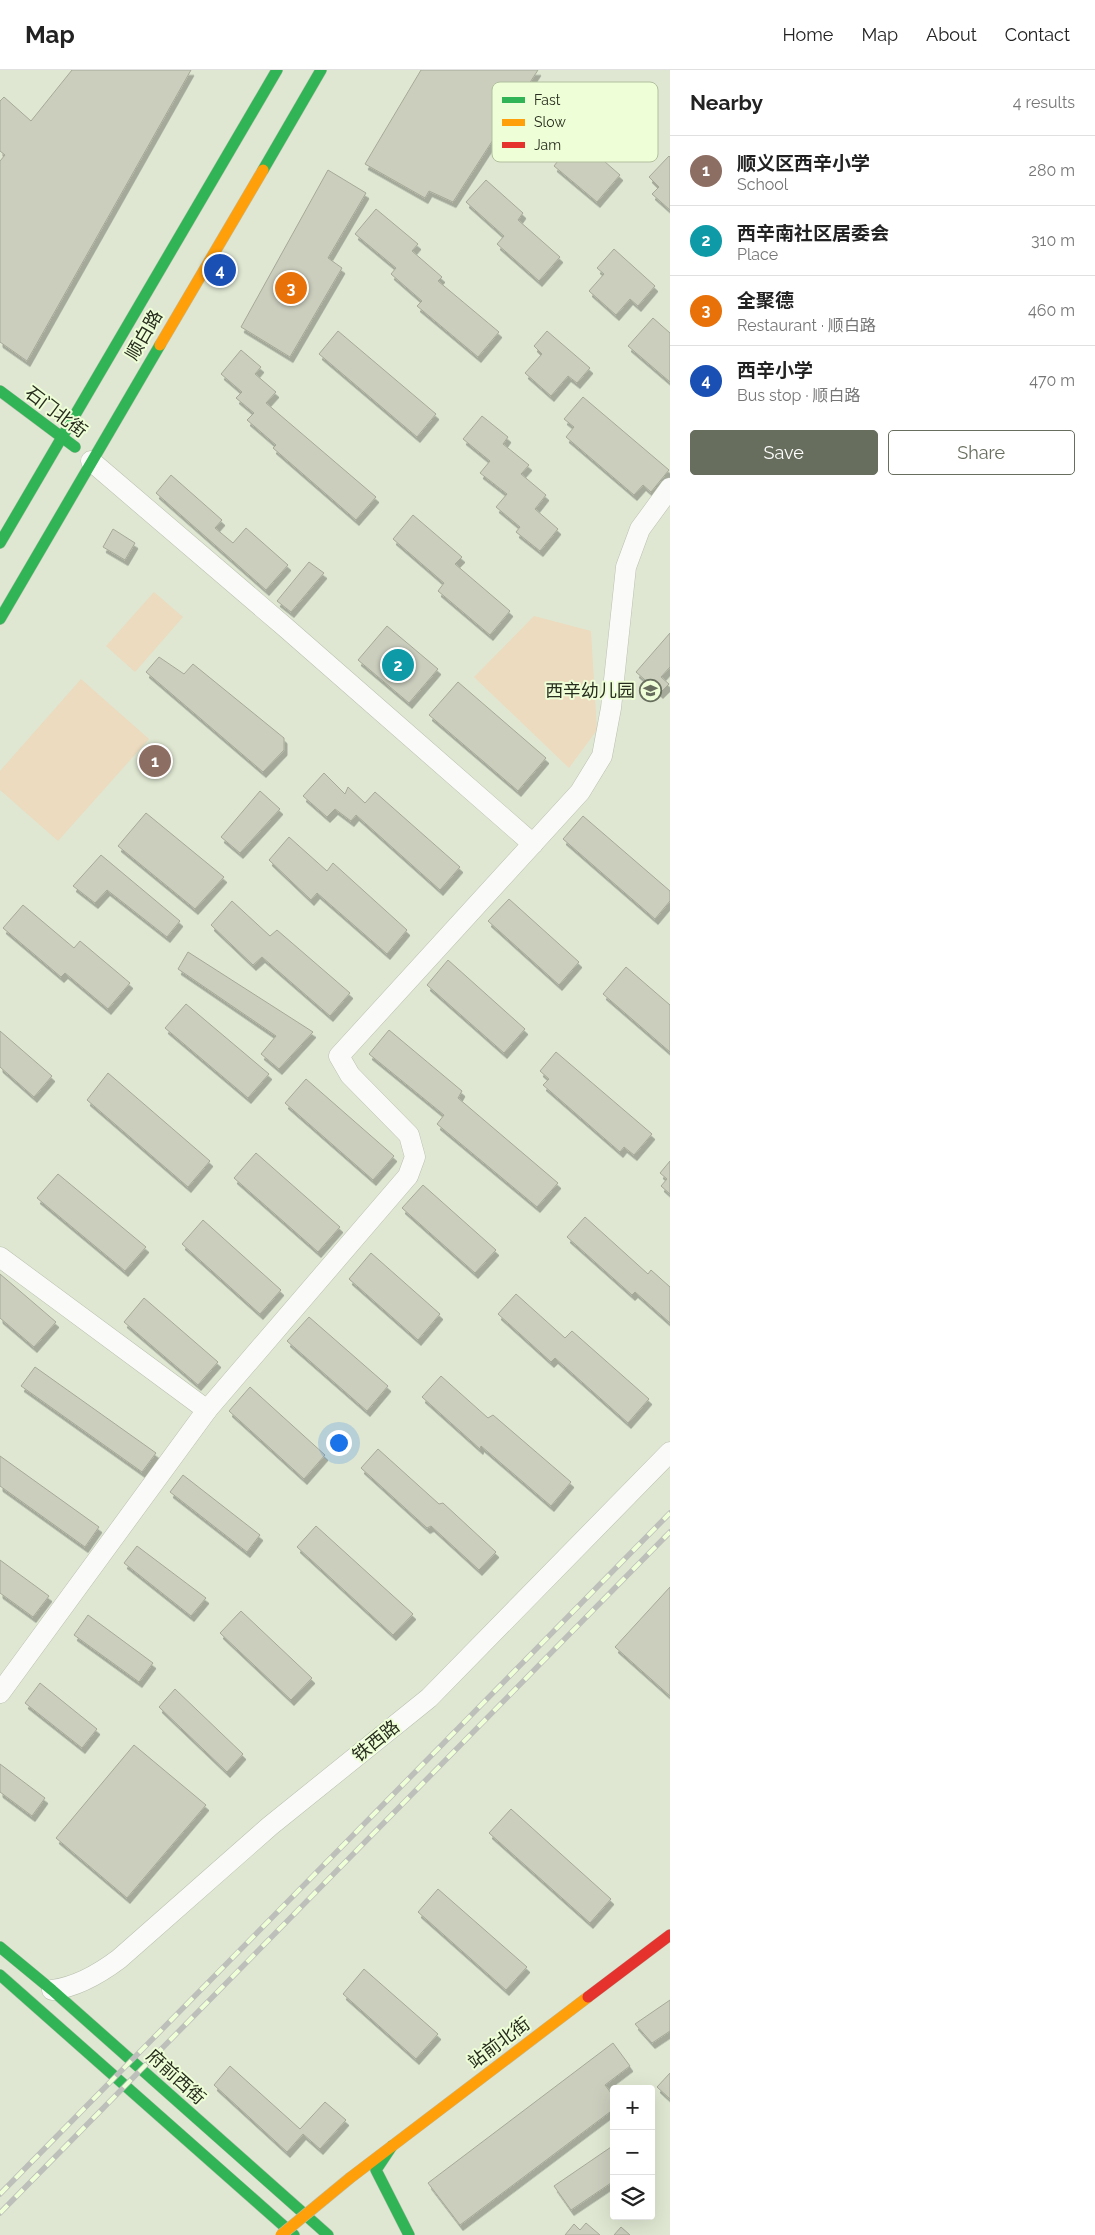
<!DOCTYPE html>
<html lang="en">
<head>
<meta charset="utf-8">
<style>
  body { margin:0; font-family:Raleway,"Noto Sans SC",sans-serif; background:#f2f2f2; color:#222 }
  .controls { position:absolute; right:15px; bottom:15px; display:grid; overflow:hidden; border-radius:5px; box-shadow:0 5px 20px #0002 }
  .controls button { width:45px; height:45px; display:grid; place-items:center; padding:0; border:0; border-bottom:1px solid #e0e0e0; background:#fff; color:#222; font:25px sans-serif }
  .you { position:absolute; left:338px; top:1372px; width:18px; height:18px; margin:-12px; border:4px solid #fff; border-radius:50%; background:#1a73e8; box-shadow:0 0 0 8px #1a73e833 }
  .badge { display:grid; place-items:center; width:32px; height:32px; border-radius:50%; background:#676e5d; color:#fff; font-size:16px; font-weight:700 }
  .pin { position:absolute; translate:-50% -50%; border:2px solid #fff; box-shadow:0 1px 5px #0006 }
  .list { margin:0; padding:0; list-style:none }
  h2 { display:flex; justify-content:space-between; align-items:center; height:65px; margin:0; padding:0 20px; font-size:21px }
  h2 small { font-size:16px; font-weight:400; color:#767676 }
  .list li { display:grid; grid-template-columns:32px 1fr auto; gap:15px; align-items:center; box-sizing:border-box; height:70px; padding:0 20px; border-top:1px solid #e0e0e0 }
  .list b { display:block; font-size:19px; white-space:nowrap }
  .list p { margin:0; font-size:16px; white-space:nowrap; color:#767676 }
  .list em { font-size:16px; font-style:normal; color:#767676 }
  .actions { display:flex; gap:10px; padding:15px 20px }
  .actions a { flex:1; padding:11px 0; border:1px solid #676e5d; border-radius:5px; text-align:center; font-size:18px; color:#676e5d }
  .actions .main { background:#676e5d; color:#fff }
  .icon { flex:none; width:28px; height:28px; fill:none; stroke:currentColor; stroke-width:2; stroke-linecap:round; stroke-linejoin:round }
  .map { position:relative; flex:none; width:670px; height:2165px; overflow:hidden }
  header { display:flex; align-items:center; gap:30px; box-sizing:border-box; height:70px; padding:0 25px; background:#fff; border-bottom:1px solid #e0e0e0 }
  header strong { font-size:24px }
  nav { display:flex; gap:28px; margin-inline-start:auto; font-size:18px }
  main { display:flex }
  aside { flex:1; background:#fff }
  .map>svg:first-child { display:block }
</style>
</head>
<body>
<header>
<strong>Map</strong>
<nav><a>Home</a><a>Map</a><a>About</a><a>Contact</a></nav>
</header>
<main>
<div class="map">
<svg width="670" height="2165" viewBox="0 0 670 2165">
  <defs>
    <filter id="shadow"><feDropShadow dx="3" dy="5.5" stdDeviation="0" flood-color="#0004"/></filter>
  </defs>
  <rect width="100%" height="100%" fill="#dfe7d2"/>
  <g fill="#ecdbbe">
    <polygon points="154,522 183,547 135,602 106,576"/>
    <polygon points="534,546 591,561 597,660 569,698 474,607"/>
    <polygon points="81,609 149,669 58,771 0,720 0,701"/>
  </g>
  <g fill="#cbcebd" stroke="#a6a998" filter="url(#shadow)">
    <polygon points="72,0 191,0 27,291 0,272 0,91 5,85 0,81 0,31 4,27 31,51"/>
    <polygon points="421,0 538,0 453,132 429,121 425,128 365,94"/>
    <polygon points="543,31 584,66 580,70 620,105 597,132 554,96 561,87 523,55"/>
    <polygon points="669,86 670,87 670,140 652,124 659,117 649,107"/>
    <polygon points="328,100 366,123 328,188 342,198 290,287 241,257"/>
    <polygon points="486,110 523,143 518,150 560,187 539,211 497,174 504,166 466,132"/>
    <polygon points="376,139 418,174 412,181 442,207 438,211 499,262 478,287 417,236 422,231 391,204 396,198 355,164"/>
    <polygon points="614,179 655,216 638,236 630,229 616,245 589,221 604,204 597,198"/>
    <polygon points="653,248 670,263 670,312 628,276"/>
    <polygon points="338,261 436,344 417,367 319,284"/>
    <polygon points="547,261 590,298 577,313 568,306 551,326 525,303 542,284 534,276"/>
    <polygon points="241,280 261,297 255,304 276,322 266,333 376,427 356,450 273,378 276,375 247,350 254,343 236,328 242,322 221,304"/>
    <polygon points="583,327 669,400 651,422 643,415 634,425 566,367 574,357 564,349"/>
    <polygon points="482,346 508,367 503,374 529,395 521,404 546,425 535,439 558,459 540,481 516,462 520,457 496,437 507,424 480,403 490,391 463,369"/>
    <polygon points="171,405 222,450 215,458 233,473 246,458 288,495 266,520 156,423"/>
    <polygon points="413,445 462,487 455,494 510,541 490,565 438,521 444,513 393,469"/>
    <polygon points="113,459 135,473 125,490 103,477"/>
    <polygon points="309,492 324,503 291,542 277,531"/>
    <polygon points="387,556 438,599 409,633 358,590"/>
    <polygon points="670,563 670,597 661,607 669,614 660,623 636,602"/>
    <polygon points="159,587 184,604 193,594 284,668 284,680 263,702 146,602"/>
    <polygon points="458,612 546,688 518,721 429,645"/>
    <polygon points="324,703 345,724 348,717 365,733 375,722 460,797 440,820 356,745 351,751 335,739 327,747 303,726"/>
    <polygon points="260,721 280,739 240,783 221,767"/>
    <polygon points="146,743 224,807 195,839 118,776"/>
    <polygon points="583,746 670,821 670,831 655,849 563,769"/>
    <polygon points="289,767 327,801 333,793 407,860 387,884 317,823 311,830 269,790"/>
    <polygon points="101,785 180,851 167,867 107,820 95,833 73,816"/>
    <polygon points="509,829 579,892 559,915 488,851"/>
    <polygon points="232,831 270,866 277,860 350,923 330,946 262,887 253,895 211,855"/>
    <polygon points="23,835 74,878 80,871 130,913 108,939 65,903 61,907 3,858"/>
    <polygon points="188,882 313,962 279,999 261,984 276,966 178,899"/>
    <polygon points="448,890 525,959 504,983 427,915"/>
    <polygon points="626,897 670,935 670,982 603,924"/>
    <polygon points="186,934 269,1004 248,1028 165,958"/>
    <polygon points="389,960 462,1021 458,1028 558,1113 537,1137 437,1054 444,1045 369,984"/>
    <polygon points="0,961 52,1006 34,1027 0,997"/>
    <polygon points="556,982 652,1064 634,1085 624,1077 620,1082 543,1015 549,1009 540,1001"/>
    <polygon points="108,1003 210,1091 188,1117 87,1030"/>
    <polygon points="306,1009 394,1086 373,1110 285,1033"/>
    <polygon points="256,1083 340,1157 318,1182 234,1108"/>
    <polygon points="670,1091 670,1124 661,1116 667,1109 660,1103"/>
    <polygon points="58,1104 146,1177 125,1201 37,1128"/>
    <polygon points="423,1115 496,1180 475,1203 402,1138"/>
    <polygon points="585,1147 648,1204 651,1200 670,1217 670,1253 635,1222 632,1225 567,1167"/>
    <polygon points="203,1150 281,1220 260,1244 182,1174"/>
    <polygon points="371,1183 440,1244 418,1270 349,1209"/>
    <polygon points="0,1204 56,1252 34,1277 0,1248"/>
    <polygon points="516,1224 565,1268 572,1261 649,1329 628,1353 555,1288 551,1292 498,1244"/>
    <polygon points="144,1228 218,1292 198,1315 124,1252"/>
    <polygon points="309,1247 388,1316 367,1341 287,1271"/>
    <polygon points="35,1297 156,1383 142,1402 21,1316"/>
    <polygon points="441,1306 488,1348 493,1345 571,1412 551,1436 481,1376 480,1379 422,1327"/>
    <polygon points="250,1317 325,1385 304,1409 229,1341"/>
    <polygon points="378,1379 439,1434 443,1433 496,1482 479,1500 431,1456 427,1458 361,1398"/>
    <polygon points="0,1386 99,1457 85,1477 0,1416"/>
    <polygon points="183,1405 260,1465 247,1482 170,1422"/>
    <polygon points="316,1456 413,1544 393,1565 297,1477"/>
    <polygon points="137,1476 206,1528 191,1546 124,1493"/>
    <polygon points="0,1490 49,1526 33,1547 0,1523"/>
    <polygon points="670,1517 670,1626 615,1577"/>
    <polygon points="241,1541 312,1608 291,1630 220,1563"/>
    <polygon points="88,1545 153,1593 139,1612 74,1565"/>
    <polygon points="40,1613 97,1659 82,1678 25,1633"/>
    <polygon points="175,1619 243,1684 227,1702 159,1637"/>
    <polygon points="134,1675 206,1735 127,1828 56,1768"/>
    <polygon points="0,1694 45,1728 32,1746 0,1722"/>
    <polygon points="511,1739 611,1829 590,1853 489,1763"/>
    <polygon points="438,1819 527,1897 506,1920 418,1842"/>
    <polygon points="364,1899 438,1964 416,1989 343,1924"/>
    <polygon points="670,1930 670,1961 652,1973 635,1954"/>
    <polygon points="613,1973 630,1996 605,2015 614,2027 614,2039 460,2155 428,2113"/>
    <polygon points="230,1996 300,2059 325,2032 346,2050 320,2079 303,2064 287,2082 214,2015"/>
    <polygon points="670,2003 670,2029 657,2017"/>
    <polygon points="614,2075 614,2111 571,2140 554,2116"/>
    <polygon points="586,2153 600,2165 565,2165 574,2154 580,2160"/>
    <polygon points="621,2157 630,2165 614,2165"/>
  </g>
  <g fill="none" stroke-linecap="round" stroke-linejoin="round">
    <defs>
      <g id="street">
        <polyline points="91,391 285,557 533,774"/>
        <polyline points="0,1187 207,1340 0,1623"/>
        <polyline points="207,1340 408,1106 415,1087 409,1065 350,1005 339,986 580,722 602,686 611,638 626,497 640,459 670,418"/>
        <path d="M 52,1920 C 77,1917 99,1904 119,1889 L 270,1756 L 429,1628 L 670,1382"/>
      </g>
      <g id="fast">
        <polyline points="263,100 321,0"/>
        <polyline points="0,321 75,377"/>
        <polyline points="0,473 277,0"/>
        <polyline points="0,549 160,275"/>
        <polyline points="0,1877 52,1920 328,2165"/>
        <polyline points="0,1905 294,2165"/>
        <polyline points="392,2076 376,2100 409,2165"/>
      </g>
      <g id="slow">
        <polyline points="160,275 263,100"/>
        <polyline points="350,2108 588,1927"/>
      </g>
      <polyline id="jam" points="588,1927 670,1865"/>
    </defs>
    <use href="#street" stroke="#bac0af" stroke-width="21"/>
    <use href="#fast" stroke="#bac0af" stroke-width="12"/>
    <use href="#slow" stroke="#bac0af" stroke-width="12"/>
    <use href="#jam" stroke="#bac0af" stroke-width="12"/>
    <use href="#street" stroke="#fafbf8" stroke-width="20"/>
    <use href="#fast" stroke="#30b455" stroke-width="11"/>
    <use href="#slow" stroke="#ff9f0a" stroke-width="11"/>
    <use href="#jam" stroke="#e5322d" stroke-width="11"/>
    <defs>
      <g id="rail">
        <polyline points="0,2124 670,1443"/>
        <polyline points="0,2143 670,1462"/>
      </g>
    </defs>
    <use href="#rail" stroke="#bdbfba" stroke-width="5.5"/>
    <use href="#rail" stroke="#eefed6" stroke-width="4" stroke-dasharray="11" stroke-linecap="butt"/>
    <defs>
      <polyline id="slow-bridge" points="281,2165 350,2108"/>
    </defs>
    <use href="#slow-bridge" stroke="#bac0af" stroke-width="12" stroke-linecap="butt"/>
    <use href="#slow-bridge" stroke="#ff9f0a" stroke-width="11"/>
  </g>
  <defs>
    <symbol id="school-ring" viewBox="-11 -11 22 22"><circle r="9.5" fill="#eefed6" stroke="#676e5d" stroke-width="1.5"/><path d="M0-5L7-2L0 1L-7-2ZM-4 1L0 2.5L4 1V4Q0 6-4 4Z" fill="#676e5d"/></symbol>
  </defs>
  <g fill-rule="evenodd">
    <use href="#school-ring" x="638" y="608" width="25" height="25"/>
  </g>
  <g text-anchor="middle" stroke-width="4" stroke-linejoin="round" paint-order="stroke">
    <g font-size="18" fill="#272d1e" stroke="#eefed6">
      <text transform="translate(144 265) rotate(-60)" y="6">顺白路</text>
      <text transform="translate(56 342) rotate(37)" y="6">石门北街</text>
      <text transform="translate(376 1671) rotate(-39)" y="6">铁西路</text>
      <text transform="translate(499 1973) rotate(-37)" y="6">站前北街</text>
      <text transform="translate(176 2007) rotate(42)" y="6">府前西街</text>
    </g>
    <g font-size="18" fill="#272d1e" stroke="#eefed6" text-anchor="end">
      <text x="635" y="627">西辛幼儿园</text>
    </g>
  </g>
  <rect x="492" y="12" width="166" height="80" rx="8" fill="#eefed6" stroke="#b2bf9f" stroke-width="1"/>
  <rect x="502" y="27" width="23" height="6" fill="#30b455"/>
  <rect x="502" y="49" width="23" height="7" fill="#ff9f0a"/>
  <rect x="502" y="72" width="23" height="6" fill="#e5322d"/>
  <g font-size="14" fill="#272d1e">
    <text x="534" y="35">Fast</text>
    <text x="534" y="57">Slow</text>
    <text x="534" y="80">Jam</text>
  </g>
</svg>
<div class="controls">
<button>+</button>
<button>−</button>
<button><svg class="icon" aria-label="layers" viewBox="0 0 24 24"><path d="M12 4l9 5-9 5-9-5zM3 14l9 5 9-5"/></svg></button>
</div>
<div class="you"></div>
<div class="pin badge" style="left:155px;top:691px;background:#8d6e63">1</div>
<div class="pin badge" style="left:398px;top:595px;background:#0f9aa8">2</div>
<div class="pin badge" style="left:291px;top:218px;background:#e8710a">3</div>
<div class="pin badge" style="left:220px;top:200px;background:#1a4fb4">4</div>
</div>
<aside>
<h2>Nearby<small>4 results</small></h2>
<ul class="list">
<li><span class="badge" style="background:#8d6e63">1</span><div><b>顺义区西辛小学</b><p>School</p></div><em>280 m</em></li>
<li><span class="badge" style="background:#0f9aa8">2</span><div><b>西辛南社区居委会</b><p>Place</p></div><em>310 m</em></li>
<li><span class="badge" style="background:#e8710a">3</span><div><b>全聚德</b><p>Restaurant · 顺白路</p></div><em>460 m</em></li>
<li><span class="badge" style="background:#1a4fb4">4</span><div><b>西辛小学</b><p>Bus stop · 顺白路</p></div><em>470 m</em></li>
</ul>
<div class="actions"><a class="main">Save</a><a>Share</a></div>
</aside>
</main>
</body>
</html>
